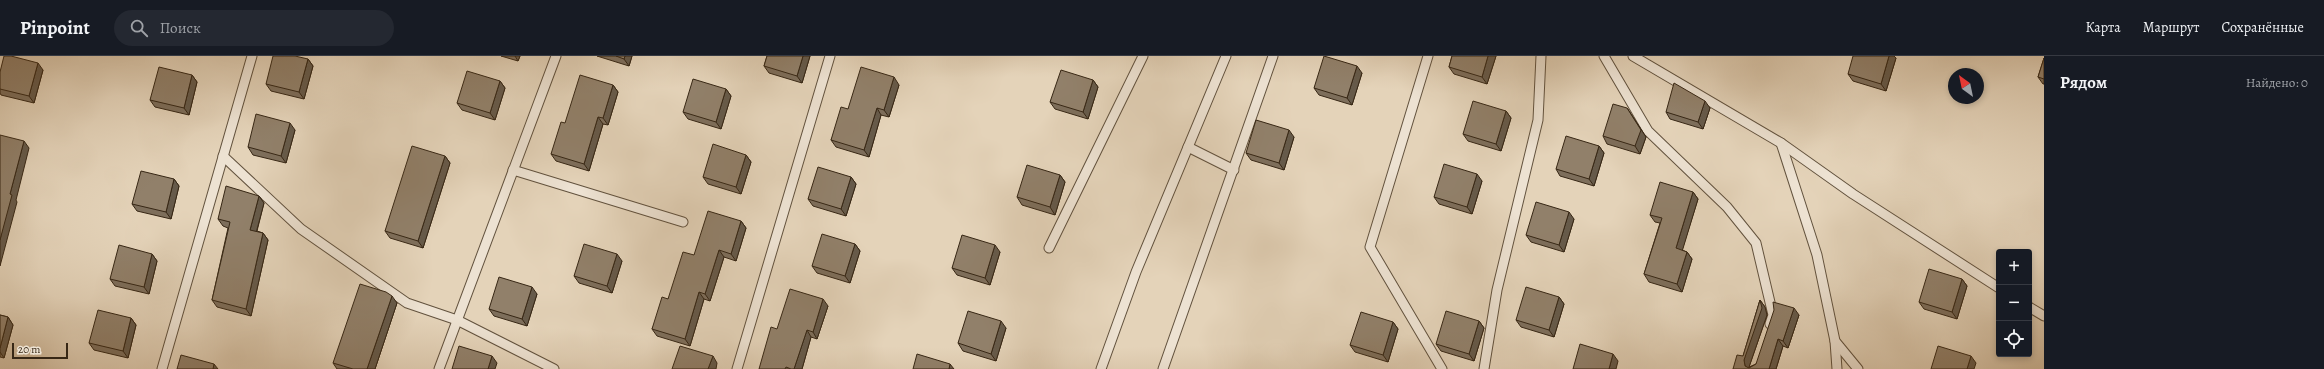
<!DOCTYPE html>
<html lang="ru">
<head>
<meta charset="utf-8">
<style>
  body { margin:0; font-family:Alegreya,serif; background:#242831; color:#f1f3f6 }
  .controls { position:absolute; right:12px; bottom:12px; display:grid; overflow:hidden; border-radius:4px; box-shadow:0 2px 6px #0003 }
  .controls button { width:36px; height:36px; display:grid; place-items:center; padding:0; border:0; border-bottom:1px solid #363941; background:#171b24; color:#f1f3f6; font:20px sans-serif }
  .compass { position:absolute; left:1948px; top:12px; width:36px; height:36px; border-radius:50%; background:#171b24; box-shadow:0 2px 6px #0003; rotate:327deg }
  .scale { position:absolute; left:12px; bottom:10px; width:56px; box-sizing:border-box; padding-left:4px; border:2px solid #372715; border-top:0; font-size:11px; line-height:14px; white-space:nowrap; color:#372715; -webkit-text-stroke:3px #ede2d2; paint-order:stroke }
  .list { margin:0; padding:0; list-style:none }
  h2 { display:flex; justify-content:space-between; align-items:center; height:52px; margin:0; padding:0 16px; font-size:17px }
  h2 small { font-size:13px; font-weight:400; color:#9ea1a6 }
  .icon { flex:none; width:22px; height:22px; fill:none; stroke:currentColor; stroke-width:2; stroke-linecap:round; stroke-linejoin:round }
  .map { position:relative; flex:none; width:2044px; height:313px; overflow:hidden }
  header { display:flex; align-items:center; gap:24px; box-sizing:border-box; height:56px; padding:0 20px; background:#171b24; border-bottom:1px solid #363941 }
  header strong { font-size:19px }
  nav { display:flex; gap:22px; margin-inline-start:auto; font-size:14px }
  .search { width:280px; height:36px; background:#242831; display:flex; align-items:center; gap:10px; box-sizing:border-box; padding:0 14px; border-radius:22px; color:#9ea1a6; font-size:15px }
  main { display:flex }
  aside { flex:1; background:#171b24 }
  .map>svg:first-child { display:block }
</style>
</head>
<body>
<header>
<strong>Pinpoint</strong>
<div class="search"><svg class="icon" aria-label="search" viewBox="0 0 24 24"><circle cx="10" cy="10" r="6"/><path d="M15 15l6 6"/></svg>Поиск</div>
<nav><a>Карта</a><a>Маршрут</a><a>Сохранённые</a></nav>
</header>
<main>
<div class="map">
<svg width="2044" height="313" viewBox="0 0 2044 313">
  <rect width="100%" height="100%" fill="#e4d3b9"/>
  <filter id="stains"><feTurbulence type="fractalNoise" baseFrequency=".005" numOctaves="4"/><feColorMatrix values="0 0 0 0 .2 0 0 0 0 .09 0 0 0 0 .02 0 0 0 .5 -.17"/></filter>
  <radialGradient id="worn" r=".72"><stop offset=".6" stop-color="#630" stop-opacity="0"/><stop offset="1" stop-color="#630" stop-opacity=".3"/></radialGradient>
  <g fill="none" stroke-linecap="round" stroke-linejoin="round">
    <defs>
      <g id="lane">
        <polyline points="1428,0 1370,191 1442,313"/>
        <polyline points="1604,0 1648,75 1727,151 1756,187 1773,259 1770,268"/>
        <polyline points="1633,0 1781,87 1853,138 1999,232"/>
        <polyline points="1781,87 1817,199 1835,285 1858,313"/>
        <polyline points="1188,91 1234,114"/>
        <polyline points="223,100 301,173 407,247 457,264 554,313"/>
        <polyline points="513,114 683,166"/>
        <polyline points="1049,192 1143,0"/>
        <polyline points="2029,251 2044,260"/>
        <polyline points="1835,285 1837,313"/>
        <polyline points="162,313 252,0"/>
        <polyline points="439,313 556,0"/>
        <polyline points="737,313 830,0"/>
        <polyline points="1101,313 1136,216 1226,0"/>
        <polyline points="1163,313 1273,0"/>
        <polyline points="1484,313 1497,234 1538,64 1541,0"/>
      </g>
    </defs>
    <use href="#lane" stroke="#62523e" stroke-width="11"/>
    <use href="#lane" stroke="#ede2d2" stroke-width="9"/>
  </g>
  <g fill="#7d6e5b" stroke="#372715">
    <polygon points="501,0 520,0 518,5"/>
    <polygon points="597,0 632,0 629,10"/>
    <polygon points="767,0 810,0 802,27 769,17 764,10"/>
    <polygon points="1452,0 1496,0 1487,28 1454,18 1449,11"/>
    <polygon points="1896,2 1886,35 1853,25 1848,18"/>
    <polygon points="2044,2 2044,28 2043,28 2038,21"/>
    <polygon points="308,3 313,10 304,43 271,35 266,28"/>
    <polygon points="43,14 34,47 1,39 0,37 0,16"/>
    <polygon points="1362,17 1352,49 1319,39 1314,32"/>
    <polygon points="192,19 197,26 189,59 155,51 150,44"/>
    <polygon points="1093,24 1098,31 1088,63 1055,53 1050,46"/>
    <polygon points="500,25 505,32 495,64 462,54 457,47"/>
    <polygon points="613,29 618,36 608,69 603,68 589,115 556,105 551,98"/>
    <polygon points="899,29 889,61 881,59 869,101 836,91 831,84 848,53"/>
    <polygon points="726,33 731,40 721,73 688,63 683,56"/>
    <polygon points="1627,52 1646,81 1640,98 1607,88 1603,80"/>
    <polygon points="1710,52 1703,73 1670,63 1666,56"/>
    <polygon points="1506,55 1511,62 1501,95 1468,85 1463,78"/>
    <polygon points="295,74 286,107 253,99 248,91"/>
    <polygon points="1294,81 1284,114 1251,104 1246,97"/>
    <polygon points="1599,90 1604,97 1594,130 1560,120 1556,113"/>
    <polygon points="746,99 751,106 741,138 708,128 703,121"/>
    <polygon points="445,100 450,107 423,192 390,182 385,175"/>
    <polygon points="1060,119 1065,126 1055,159 1022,149 1017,141"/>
    <polygon points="851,121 856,128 846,160 813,150 808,143"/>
    <polygon points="174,123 179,130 171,163 137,155 132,148"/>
    <polygon points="1482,125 1472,158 1439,148 1434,141"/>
    <polygon points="1693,136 1698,143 1682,194 1687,196 1692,203 1682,236 1649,226 1644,218 1660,167 1655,166 1650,159"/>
    <polygon points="259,140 264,147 257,175 263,177 268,184 251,260 217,251 212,244 228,172 223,170 218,163"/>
    <polygon points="1574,163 1564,196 1531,186 1526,179"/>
    <polygon points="741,165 746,172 736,205 724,201 710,245 704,243 690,290 657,280 652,273 668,243 694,199"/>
    <polygon points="855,188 860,195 850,227 817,217 812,210"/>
    <polygon points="1000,196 990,229 957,219 952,212"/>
    <polygon points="152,198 157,205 149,238 115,230 110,223"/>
    <polygon points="622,205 612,237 579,227 574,220"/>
    <polygon points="1962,223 1967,230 1957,263 1924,253 1919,246"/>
    <polygon points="537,238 527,270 494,260 489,253"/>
    <polygon points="1559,241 1564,248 1554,281 1521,271 1516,264"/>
    <polygon points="1760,244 1765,251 1767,259 1749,311 1756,308 1799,259 1788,292 1783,290 1776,313 1733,313 1743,300"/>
    <polygon points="397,247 375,313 337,313 333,307"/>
    <polygon points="828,250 817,283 811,281 802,313 759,313"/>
    <polygon points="0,259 8,261 13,269 4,302 0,301"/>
    <polygon points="131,262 136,269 128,302 94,294 89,287"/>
    <polygon points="1479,265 1484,272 1474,305 1441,295 1436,288"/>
    <polygon points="1393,266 1398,273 1388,306 1355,296 1350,289"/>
    <polygon points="1006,272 996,305 963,295 958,287"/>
  </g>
  <g fill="#665a4a" stroke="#372715">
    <polygon points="515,0 520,0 518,5"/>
    <polygon points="625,0 632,0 629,10 624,3"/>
    <polygon points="803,0 810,0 802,27 797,20"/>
    <polygon points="1488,0 1496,0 1487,28 1482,21"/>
    <polygon points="1889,0 1894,0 1896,2 1886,35 1881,28"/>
    <polygon points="308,3 313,10 304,43 299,36"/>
    <polygon points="38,7 43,14 34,47 29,40"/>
    <polygon points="1357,10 1362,17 1352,49 1347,42"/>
    <polygon points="192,19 197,26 189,59 184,52"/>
    <polygon points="894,21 899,29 889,61 884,54"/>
    <polygon points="1093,24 1098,31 1088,63 1083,56"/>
    <polygon points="500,25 505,32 495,64 490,57"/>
    <polygon points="613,29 618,36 608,69 603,62"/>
    <polygon points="726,33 731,40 721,73 716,66"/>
    <polygon points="1705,45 1710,52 1703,73 1698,66"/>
    <polygon points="877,52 881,59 869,101 864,94"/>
    <polygon points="1627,52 1646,81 1640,98 1635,90"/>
    <polygon points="1506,55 1511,62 1501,95 1496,88"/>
    <polygon points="598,61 603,68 589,115 584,108"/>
    <polygon points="290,67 295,74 286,107 281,100"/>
    <polygon points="1289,74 1294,81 1284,114 1279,107"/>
    <polygon points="24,85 29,92 16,144 17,146 0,210 0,184 10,138"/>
    <polygon points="1599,90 1604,97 1594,130 1589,123"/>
    <polygon points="746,99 751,106 741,138 736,131"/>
    <polygon points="445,100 450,107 423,192 418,185"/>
    <polygon points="1477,118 1482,125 1472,158 1467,151"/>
    <polygon points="1060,119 1065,126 1055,159 1050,151"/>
    <polygon points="851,121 856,128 846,160 841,153"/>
    <polygon points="174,123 179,130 171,163 166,156"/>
    <polygon points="1693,136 1698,143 1681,199 1676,192"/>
    <polygon points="259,140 264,147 255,181 250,174"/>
    <polygon points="1569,156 1574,163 1564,196 1559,189"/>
    <polygon points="741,165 746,172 736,205 731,198"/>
    <polygon points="263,177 268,184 251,260 246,253"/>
    <polygon points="855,188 860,195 850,227 845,220"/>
    <polygon points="995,189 1000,196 990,229 985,222"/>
    <polygon points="719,194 724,201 710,245 705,238"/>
    <polygon points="1687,196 1692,203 1682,236 1677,228"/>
    <polygon points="152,198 157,205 149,238 144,231"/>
    <polygon points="617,198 622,205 612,237 607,230"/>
    <polygon points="1962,223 1967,230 1957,263 1952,256"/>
    <polygon points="532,231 537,238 527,270 522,263"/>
    <polygon points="699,236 704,243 690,290 685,283"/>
    <polygon points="392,240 397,247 375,313 367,313"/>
    <polygon points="1559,241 1564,248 1554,281 1549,274"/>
    <polygon points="823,243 828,250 817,283 813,276"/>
    <polygon points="1760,244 1765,251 1767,259 1749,311 1750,313 1745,310 1744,304"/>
    <polygon points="1794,252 1799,259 1788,292 1783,285"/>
    <polygon points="8,261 13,269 4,302 0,296 0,292"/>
    <polygon points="131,262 136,269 128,302 123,295"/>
    <polygon points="1001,265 1006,272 996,305 991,298"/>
    <polygon points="1479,265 1484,272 1474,305 1469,298"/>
    <polygon points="1393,266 1398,273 1388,306 1383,299"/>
    <polygon points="807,274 811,281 802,313 794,313"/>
    <polygon points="1778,283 1783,290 1776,313 1769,313"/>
    <polygon points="1613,298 1618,305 1616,313 1609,313"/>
    <polygon points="492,300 497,307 495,313 488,313"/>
    <polygon points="713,300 717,307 716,313 708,313"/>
    <polygon points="1971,300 1976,307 1974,313 1967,313"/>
    <polygon points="214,308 218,313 213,313"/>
    <polygon points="950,308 954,313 949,313"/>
  </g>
  <g fill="#91806a" stroke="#372715">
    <polygon points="4,0 11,0 38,7 29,40 0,33 0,16"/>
    <polygon points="273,0 295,0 308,3 299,36 266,28"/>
    <polygon points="616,0 625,0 624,3"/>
    <polygon points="767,0 803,0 797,20 764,10"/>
    <polygon points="1324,0 1357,10 1347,42 1314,32"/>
    <polygon points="1452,0 1488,0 1482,21 1449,11"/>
    <polygon points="1853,0 1889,0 1881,28 1848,18"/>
    <polygon points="2044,2 2044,23 2038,21"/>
    <polygon points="159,11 192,19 184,52 150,44"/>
    <polygon points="861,11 894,21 884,54 877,52 864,94 831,84 841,51 848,53"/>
    <polygon points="1061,14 1093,24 1083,56 1050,46"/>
    <polygon points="467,15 500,25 490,57 457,47"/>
    <polygon points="580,19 613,29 603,62 598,61 584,108 551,98 561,66 565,67"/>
    <polygon points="693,23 726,33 716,66 683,56"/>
    <polygon points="1674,27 1705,45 1698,66 1666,56"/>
    <polygon points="1473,45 1506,55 1496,88 1463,78"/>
    <polygon points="1613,48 1627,52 1641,74 1635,90 1603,80"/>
    <polygon points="256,58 290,67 281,100 248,91"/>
    <polygon points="1256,64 1289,74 1279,107 1246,97"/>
    <polygon points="0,79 24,85 10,138 12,139 0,184"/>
    <polygon points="1566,80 1599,90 1589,123 1556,113"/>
    <polygon points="713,88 746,99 736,131 703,121"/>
    <polygon points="412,90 445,100 418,185 385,175"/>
    <polygon points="1444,108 1477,118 1467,151 1434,141"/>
    <polygon points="1027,109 1060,119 1050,151 1017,141"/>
    <polygon points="818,111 851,121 841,153 808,143"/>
    <polygon points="141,115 174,123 166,156 132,148"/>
    <polygon points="1660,126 1693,136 1676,192 1687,196 1677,228 1644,218 1662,162 1650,159"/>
    <polygon points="226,130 259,140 250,174 263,177 246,253 212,244 230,166 218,163"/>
    <polygon points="1536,146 1569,156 1559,189 1526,179"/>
    <polygon points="708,155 741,165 731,198 719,194 705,238 699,236 685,283 652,273 662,241 668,243 683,196 694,199"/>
    <polygon points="822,178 855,188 845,220 812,210"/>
    <polygon points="962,179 995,189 985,222 952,212"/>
    <polygon points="584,188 617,198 607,230 574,220"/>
    <polygon points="119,189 152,198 144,231 110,223"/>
    <polygon points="1929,213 1962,223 1952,256 1919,246"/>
    <polygon points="499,221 532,231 522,263 489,253"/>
    <polygon points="360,228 386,236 392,240 367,313 353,313 333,307"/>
    <polygon points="1526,231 1559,241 1549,274 1516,264"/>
    <polygon points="790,233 823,243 813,276 807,274 794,313 791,313 786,311 785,313 759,313 771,271 777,273"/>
    <polygon points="1760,244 1762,252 1744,304 1745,310 1749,312 1756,308 1774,254 1773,246 1794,252 1783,285 1778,283 1769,313 1733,313 1737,299 1743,300"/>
    <polygon points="98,254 131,262 123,295 89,287"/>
    <polygon points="968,255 1001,265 991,298 958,287"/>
    <polygon points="1446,255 1479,265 1469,298 1436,288"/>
    <polygon points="1361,256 1393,266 1383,299 1350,289"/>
    <polygon points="0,259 8,261 0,292"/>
    <polygon points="1580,288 1613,298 1609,313 1573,313"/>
    <polygon points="459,290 492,300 488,313 452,313"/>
    <polygon points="680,290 713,300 708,313 672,313"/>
    <polygon points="1938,290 1971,300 1967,313 1931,313"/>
    <polygon points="917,298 950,308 949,313 913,313"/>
    <polygon points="181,299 214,308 213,313 177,313"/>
  </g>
  <rect width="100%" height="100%" filter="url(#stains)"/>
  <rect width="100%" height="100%" fill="url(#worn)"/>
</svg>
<div class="controls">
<button>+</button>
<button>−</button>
<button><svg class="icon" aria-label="locate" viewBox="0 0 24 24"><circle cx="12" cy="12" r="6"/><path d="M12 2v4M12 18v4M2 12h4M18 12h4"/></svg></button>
</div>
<svg class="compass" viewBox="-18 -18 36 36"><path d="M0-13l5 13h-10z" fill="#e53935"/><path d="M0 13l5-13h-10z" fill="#9ea1a6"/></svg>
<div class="scale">20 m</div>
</div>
<aside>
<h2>Рядом<small>Найдено: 0</small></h2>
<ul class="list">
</ul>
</aside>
</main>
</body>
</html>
